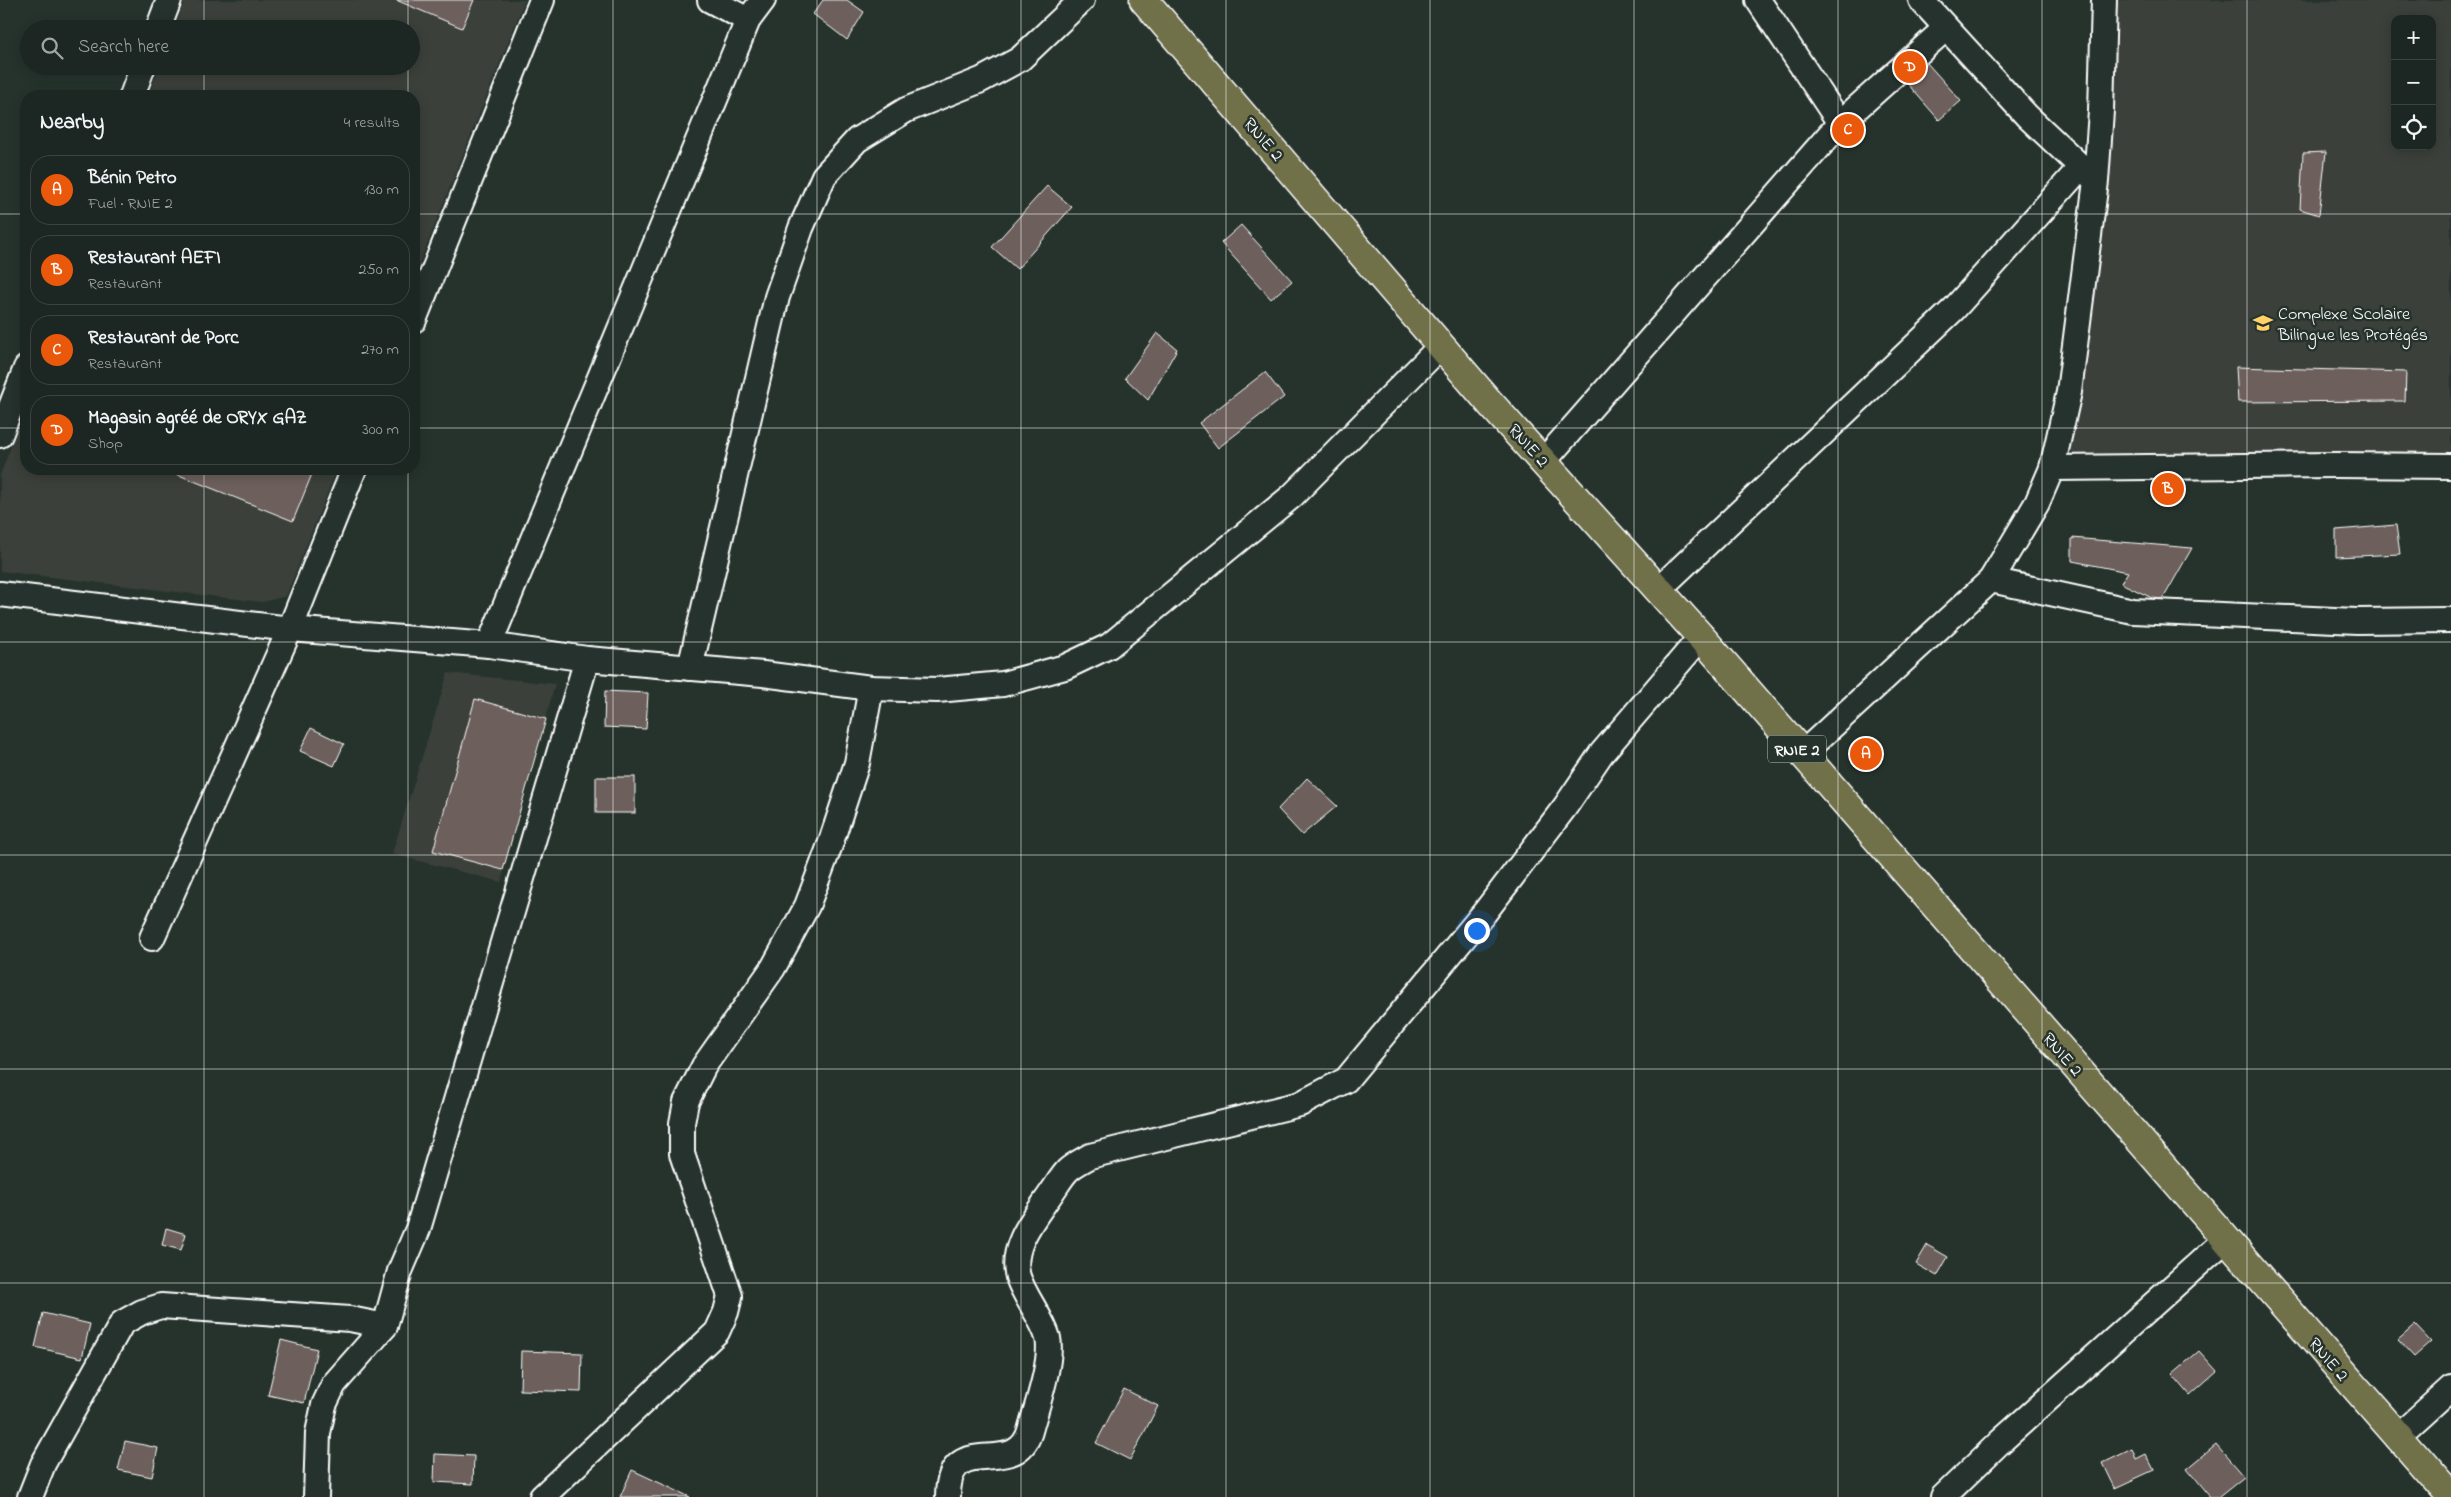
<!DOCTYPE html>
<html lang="en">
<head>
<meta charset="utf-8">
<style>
  body { margin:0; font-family:"Indie Flower",sans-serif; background:#252e2a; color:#f1f3f6 }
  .controls { position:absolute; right:15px; top:15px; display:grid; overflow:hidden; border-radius:10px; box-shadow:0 2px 12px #0003 }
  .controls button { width:45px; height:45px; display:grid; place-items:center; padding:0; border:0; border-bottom:1px solid #3a4340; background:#1c2622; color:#f1f3f6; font:25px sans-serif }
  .you { position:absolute; left:1476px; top:930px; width:18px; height:18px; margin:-12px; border:4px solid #fff; border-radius:50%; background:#1a73e8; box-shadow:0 0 0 8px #1a73e833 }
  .badge { display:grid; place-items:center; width:32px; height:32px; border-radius:50%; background:#ea580c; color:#fff; font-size:16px; font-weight:700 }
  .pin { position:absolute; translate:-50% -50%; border:2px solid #fff; box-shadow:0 1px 5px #0006 }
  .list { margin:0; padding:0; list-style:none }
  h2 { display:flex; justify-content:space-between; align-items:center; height:65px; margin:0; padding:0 20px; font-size:21px }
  h2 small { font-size:16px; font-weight:400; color:#a0a5a5 }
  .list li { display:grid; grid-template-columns:32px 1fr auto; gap:15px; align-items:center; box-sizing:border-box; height:70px; margin:0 10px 10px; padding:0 10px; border:1px solid #3a4340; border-radius:20px }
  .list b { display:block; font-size:19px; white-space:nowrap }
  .list p { margin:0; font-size:16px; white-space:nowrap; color:#a0a5a5 }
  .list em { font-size:16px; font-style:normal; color:#a0a5a5 }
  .icon { flex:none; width:28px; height:28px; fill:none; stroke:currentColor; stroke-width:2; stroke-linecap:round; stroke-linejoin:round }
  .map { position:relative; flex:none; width:2451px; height:1497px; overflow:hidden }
  .search { position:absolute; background:#1c2622; box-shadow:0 2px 12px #0003; left:20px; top:20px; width:400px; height:55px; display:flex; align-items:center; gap:12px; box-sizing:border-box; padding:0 18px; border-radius:28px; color:#a0a5a5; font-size:19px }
  .panel { position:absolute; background:#1c2622; box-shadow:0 2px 12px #0003; left:20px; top:90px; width:400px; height:385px; border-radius:20px }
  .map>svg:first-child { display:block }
</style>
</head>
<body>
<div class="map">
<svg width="2451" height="1497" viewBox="0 0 2451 1497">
  <rect width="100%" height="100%" fill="#26332d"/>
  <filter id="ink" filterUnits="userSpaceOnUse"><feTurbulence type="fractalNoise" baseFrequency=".02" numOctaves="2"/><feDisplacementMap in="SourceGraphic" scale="10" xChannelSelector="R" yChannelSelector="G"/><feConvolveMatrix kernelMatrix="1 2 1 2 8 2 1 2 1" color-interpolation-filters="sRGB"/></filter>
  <g filter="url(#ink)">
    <g fill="#3b413b" fill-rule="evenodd">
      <polygon points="185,0 525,0 414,277 414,96 148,96 160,66 411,66 411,29 174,29"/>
      <path d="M 2102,0 L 2451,0 L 2451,466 L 2052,468 L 2096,181 ZM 2395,19 L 2432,19 L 2432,146 L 2395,146 Z"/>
      <polygon points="26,408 26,469 337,469 286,596 263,602 0,571 0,475"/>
      <polygon points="448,673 555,684 501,882 392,854"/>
    </g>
    <g fill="#6d615c" stroke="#fff">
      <polygon points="396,0 474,0 462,28"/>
      <polygon points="823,0 847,0 864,12 847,40 813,14"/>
      <polygon points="1927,63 1961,101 1939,120 1906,82"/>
      <polygon points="2326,152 2319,215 2300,209 2303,153"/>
      <polygon points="1047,186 1072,207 1017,269 992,247"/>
      <polygon points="1241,225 1292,281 1271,299 1221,243"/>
      <polygon points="1157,333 1177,349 1148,400 1125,378"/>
      <polygon points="2236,367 2406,372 2405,401 2238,402"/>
      <polygon points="1265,372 1284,397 1218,448 1199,423"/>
      <polygon points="164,469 314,469 293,521"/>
      <polygon points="2396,525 2400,554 2336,557 2336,530"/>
      <polygon points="2072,538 2145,544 2192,548 2163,599 2152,598 2121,583 2128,572 2072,561"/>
      <polygon points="605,691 648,693 646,729 604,727"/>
      <polygon points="475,699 546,719 503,870 433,851"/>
      <polygon points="311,728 344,744 334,766 300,751"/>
      <rect x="596" y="777" width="39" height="36"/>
      <polygon points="1307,778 1337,806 1302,835 1278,809"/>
      <polygon points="166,1228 186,1234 181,1250 162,1245"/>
      <polygon points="1927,1245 1948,1257 1937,1276 1916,1264"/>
      <polygon points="43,1313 90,1324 82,1358 35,1347"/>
      <polygon points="2415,1325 2431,1342 2414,1357 2398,1340"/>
      <polygon points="281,1340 317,1349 304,1403 268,1395"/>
      <polygon points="521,1351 582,1353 581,1392 520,1390"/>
      <polygon points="2199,1351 2217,1371 2190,1395 2172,1374"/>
      <polygon points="1124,1389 1158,1406 1130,1460 1096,1443"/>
      <polygon points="125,1441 158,1448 152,1477 118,1470"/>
      <polygon points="2216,1445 2244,1477 2219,1497 2210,1497 2187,1469"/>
      <polygon points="2132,1449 2136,1459 2146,1454 2154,1470 2115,1488 2103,1463"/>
      <polygon points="435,1454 474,1456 473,1484 434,1482"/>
      <polygon points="632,1470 690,1497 620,1497"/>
    </g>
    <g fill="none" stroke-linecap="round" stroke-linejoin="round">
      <defs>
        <g id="street">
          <polyline points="710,0 748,20"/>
          <polyline points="1758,0 1840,123"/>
          <polyline points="1921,0 2027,116 2093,178"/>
          <polyline points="158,29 169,0"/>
          <polyline points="132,96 143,66"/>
          <polyline points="414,320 542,0"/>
          <polyline points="0,435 26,368"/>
          <polyline points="1543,462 1840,123 1946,28"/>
          <polyline points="2052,468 2336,465 2451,466"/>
          <polyline points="1991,580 2133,611 2357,621 2451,620"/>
          <polyline points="1658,590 1954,309 2081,167"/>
          <polyline points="0,594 290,629 489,645 587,659 763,674 871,688 937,690 1003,684 1065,667 1109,646 1292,496 1441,346"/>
          <polyline points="489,645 748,20 763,0"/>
          <polyline points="690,668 777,297 801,228 824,176 857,140 906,110 981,80 1020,59 1082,0"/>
          <polyline points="1802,754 1991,580 2037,503 2052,468 2069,392 2096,181 2101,111 2104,0"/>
          <polyline points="152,938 290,629 354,469"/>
          <polyline points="2397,1437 2451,1388"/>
          <polyline points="30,1497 43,1464 122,1323 142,1312 161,1306 350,1319 385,1326"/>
          <polyline points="316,1497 318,1433 324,1405 334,1384 385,1326 400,1271 418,1229 587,659"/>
          <polyline points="542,1497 717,1332 726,1312 730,1296 682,1154 682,1123 686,1102 704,1066 773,968 807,906 830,845 857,763 871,688"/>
          <path d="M 948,1497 C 948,1427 1015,1482 1030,1431 C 1036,1408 1053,1361 1048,1338 C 1042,1317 1025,1298 1018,1277 C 1009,1246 1036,1216 1052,1192 C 1057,1185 1062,1176 1068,1170 C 1073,1165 1083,1160 1090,1156 L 1300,1104 L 1346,1080 L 1485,912 L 1565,807 L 1601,754 L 1701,637"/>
          <polyline points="1943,1497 2000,1442 2225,1240"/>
        </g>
        <polyline id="highway" points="1144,0 1490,403 1701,637 2451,1497"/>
      </defs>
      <use href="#street" stroke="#fff" stroke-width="28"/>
      <use href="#highway" stroke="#fff" stroke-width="31"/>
      <use href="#street" stroke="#26332d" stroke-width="24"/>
      <use href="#highway" stroke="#6f704a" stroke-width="28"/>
    </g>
  </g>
  <path fill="none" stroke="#fff" stroke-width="1" stroke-opacity="0.55" d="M 204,0 L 204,29M 408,0 L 408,29M 613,0 L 613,1497M 817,0 L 817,1497M 1021,0 L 1021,1497M 1226,0 L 1226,1497M 1430,0 L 1430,1497M 1634,0 L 1634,1497M 1838,0 L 1838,1497M 2042,0 L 2042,1497M 2247,0 L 2247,1497M 204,66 L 204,96M 408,66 L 408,96M 0,214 L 26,214M 414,214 L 2451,214M 0,428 L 26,428M 414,428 L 2451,428M 204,469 L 204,1497M 408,469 L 408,1497M 0,642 L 2451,642M 0,855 L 2451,855M 0,1069 L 2451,1069M 0,1283 L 2451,1283"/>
  <defs>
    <symbol id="school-bare" viewBox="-9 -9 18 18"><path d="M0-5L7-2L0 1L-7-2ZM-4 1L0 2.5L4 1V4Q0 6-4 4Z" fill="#ffd166" stroke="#26332d" stroke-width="2.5" paint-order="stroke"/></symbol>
  </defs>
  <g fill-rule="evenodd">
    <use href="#school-bare" x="2249" y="309" width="28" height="28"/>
  </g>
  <g text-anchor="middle" stroke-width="5" stroke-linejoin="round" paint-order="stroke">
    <rect fill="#26332d" stroke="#bec2c0" stroke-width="1" x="1768" y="735.5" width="58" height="27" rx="4"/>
    <g font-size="16" font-weight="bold" fill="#fff">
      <text x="1797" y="755">RNIE 2</text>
    </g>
    <g font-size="18" fill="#fff" stroke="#26332d">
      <text transform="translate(1264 139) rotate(49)" y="6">RNIE 2</text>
      <text transform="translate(1529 445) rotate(48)" y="6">RNIE 2</text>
      <text transform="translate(2063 1054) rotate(49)" y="6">RNIE 2</text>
      <text transform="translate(2329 1359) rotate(49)" y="6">RNIE 2</text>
    </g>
    <g font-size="18" fill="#fff" stroke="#26332d" text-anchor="start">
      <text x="2278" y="319">Complexe Scolaire<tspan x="2278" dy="21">Bilingue les Protégés</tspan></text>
    </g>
  </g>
</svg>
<div class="controls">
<button>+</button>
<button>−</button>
<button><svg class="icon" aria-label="locate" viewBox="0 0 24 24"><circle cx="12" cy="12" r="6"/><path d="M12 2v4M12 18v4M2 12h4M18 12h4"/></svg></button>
</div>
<div class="you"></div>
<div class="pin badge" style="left:1866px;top:754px">A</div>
<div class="pin badge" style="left:2168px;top:489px">B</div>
<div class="pin badge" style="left:1848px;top:130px">C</div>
<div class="pin badge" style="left:1910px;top:67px">D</div>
<div class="search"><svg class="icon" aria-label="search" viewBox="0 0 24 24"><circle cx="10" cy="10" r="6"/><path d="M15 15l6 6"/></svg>Search here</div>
<section class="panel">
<h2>Nearby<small>4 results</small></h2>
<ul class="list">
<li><span class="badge">A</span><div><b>Bénin Petro</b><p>Fuel · RNIE 2</p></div><em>130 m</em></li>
<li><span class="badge">B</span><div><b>Restaurant AEFI</b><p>Restaurant</p></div><em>250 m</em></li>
<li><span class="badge">C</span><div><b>Restaurant de Porc</b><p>Restaurant</p></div><em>270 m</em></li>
<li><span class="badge">D</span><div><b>Magasin agréé de ORYX GAZ</b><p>Shop</p></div><em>300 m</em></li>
</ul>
</section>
</div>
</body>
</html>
